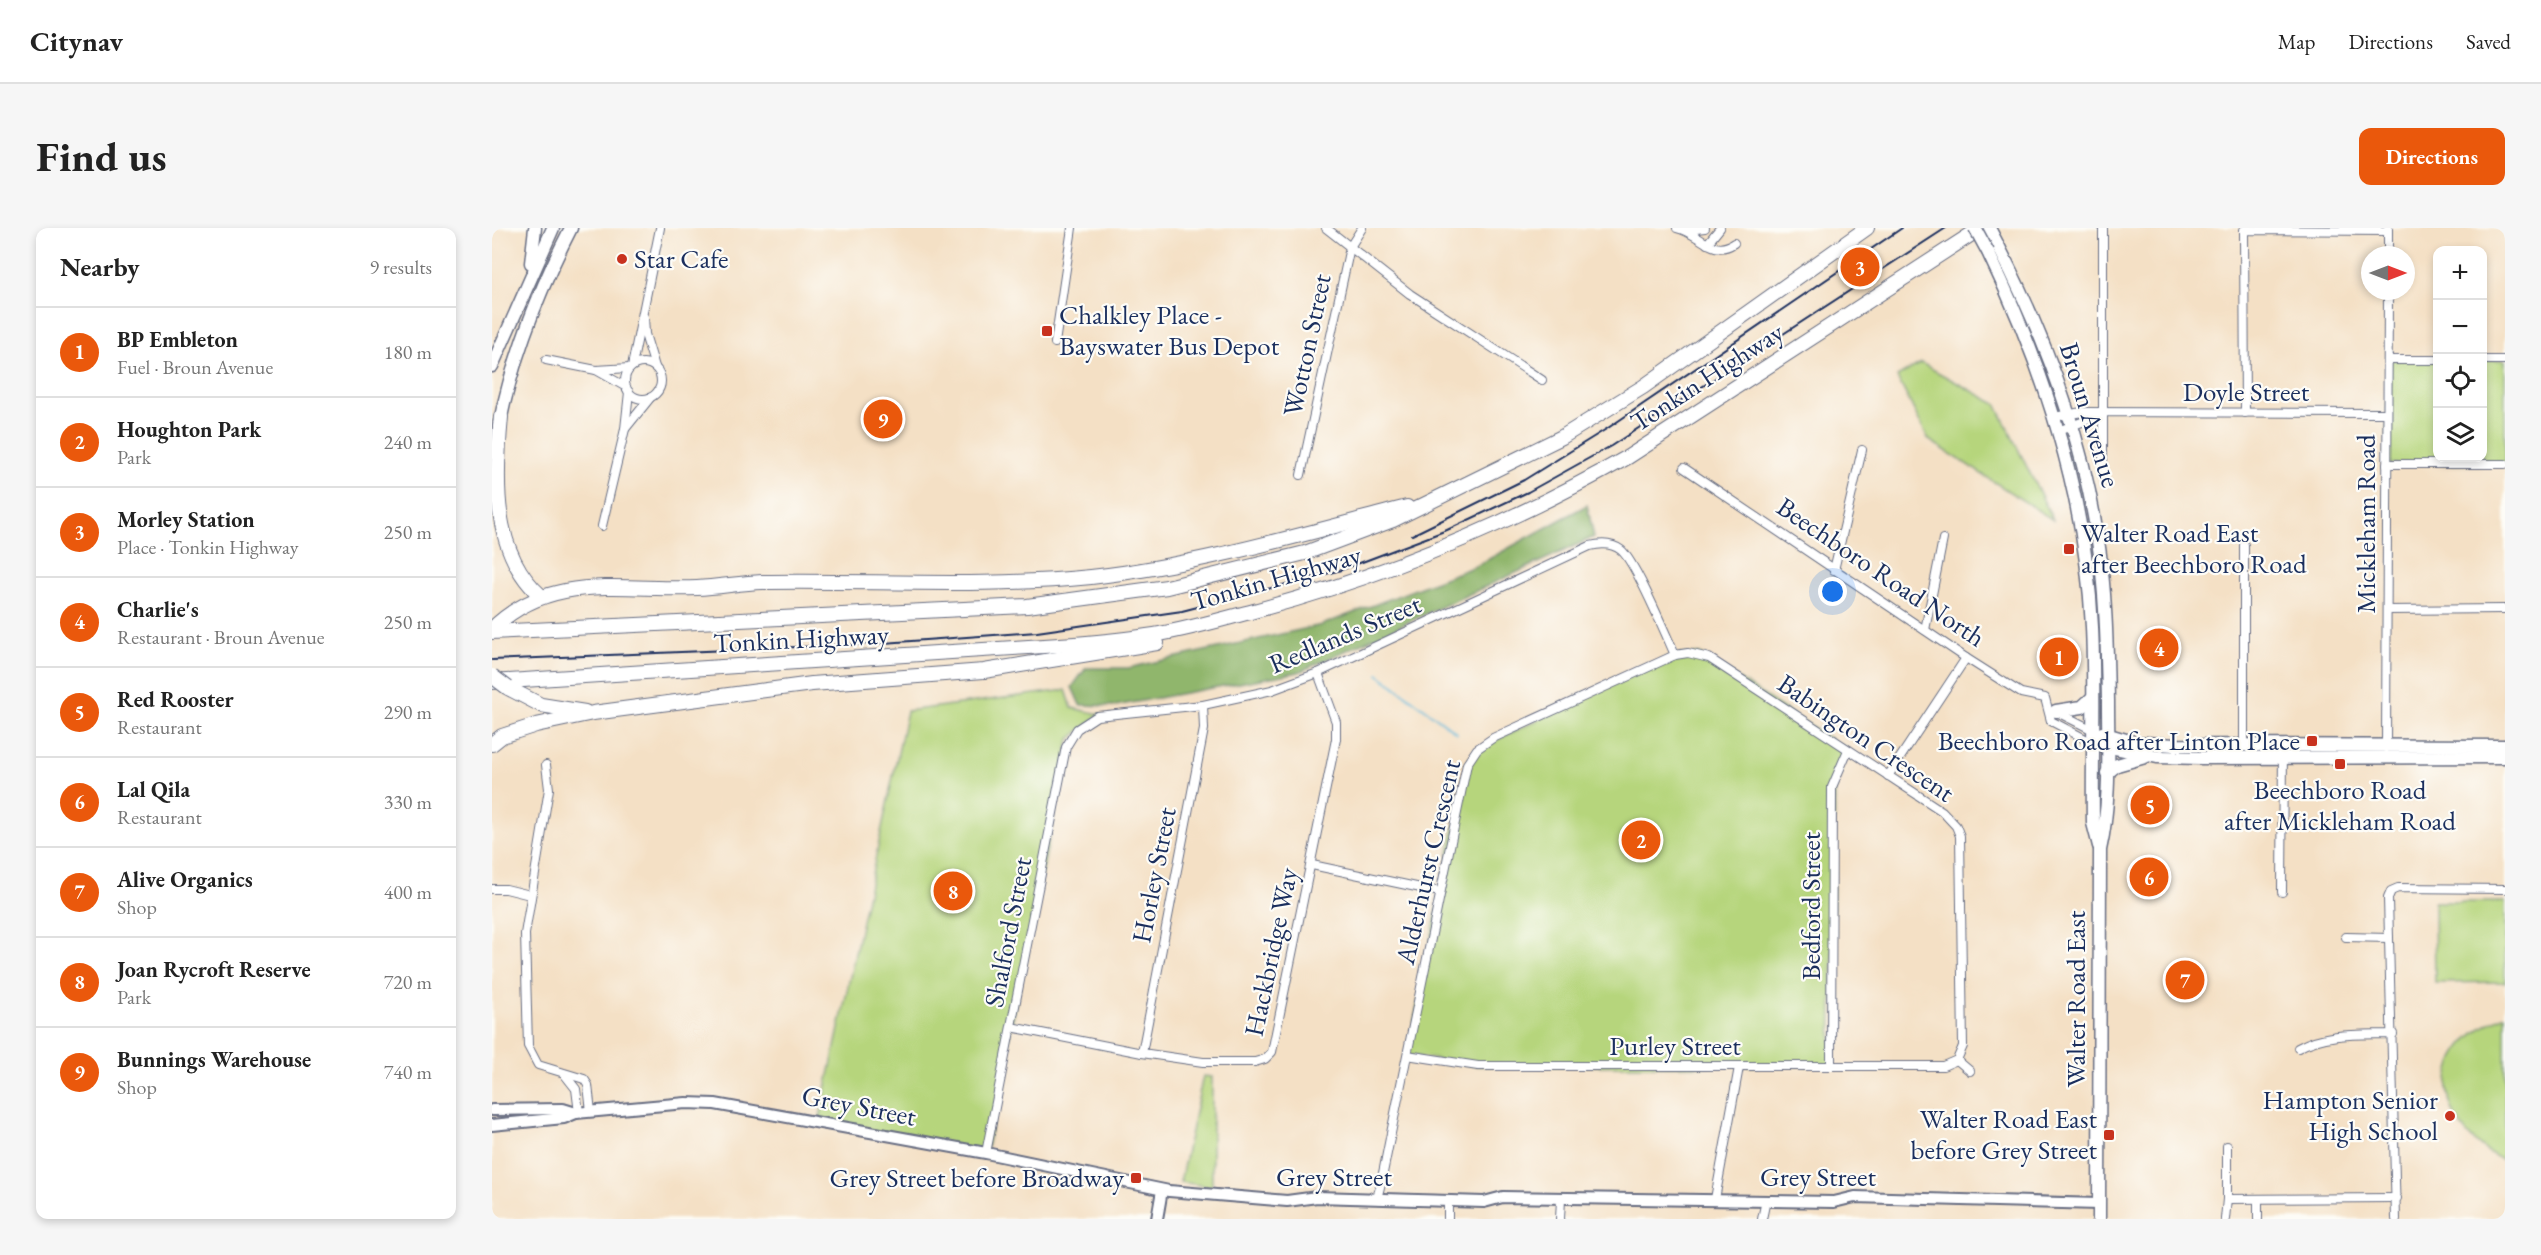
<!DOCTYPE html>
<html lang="en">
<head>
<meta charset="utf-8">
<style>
  body { margin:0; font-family:"EB Garamond",serif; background:#f6f6f6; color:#222 }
  .controls { position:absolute; right:18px; top:18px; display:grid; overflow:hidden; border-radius:12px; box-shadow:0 3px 9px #0003 }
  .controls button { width:54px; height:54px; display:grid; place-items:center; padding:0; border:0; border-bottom:2px solid #e0e0e0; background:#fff; color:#222; font:30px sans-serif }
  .compass { position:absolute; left:1869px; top:18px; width:54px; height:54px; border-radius:50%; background:#fff; box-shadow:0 3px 9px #0003; rotate:90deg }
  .you { position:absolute; left:1341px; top:364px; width:21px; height:21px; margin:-15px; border:4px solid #fff; border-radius:50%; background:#1a73e8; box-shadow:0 0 0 9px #1a73e833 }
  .badge { display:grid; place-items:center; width:39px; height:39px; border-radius:50%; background:#ea580c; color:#fff; font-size:20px; font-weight:700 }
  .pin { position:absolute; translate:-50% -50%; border:3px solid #fff; box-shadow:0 2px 6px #0006 }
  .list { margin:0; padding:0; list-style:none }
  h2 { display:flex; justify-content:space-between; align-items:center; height:78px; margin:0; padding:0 24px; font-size:26px }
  h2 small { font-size:20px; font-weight:400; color:#767676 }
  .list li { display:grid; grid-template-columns:39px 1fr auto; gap:18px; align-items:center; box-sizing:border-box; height:90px; padding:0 24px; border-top:2px solid #e0e0e0 }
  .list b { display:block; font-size:22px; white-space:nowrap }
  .list p { margin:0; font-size:20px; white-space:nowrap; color:#767676 }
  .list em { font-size:20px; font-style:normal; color:#767676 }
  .icon { flex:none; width:33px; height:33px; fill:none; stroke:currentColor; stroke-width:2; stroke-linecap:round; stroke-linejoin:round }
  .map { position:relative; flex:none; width:2013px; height:991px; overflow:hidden; border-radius:12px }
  header { display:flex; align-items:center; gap:36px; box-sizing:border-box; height:84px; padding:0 30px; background:#fff; border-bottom:2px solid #e0e0e0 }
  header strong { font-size:28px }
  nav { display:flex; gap:33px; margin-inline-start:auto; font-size:21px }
  .intro { display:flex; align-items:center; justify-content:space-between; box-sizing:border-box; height:144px; padding:0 36px }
  h1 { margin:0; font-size:42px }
  .button { padding:15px 27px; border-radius:12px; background:#ea580c; color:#fff; font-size:21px; font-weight:700 }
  main { display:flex; gap:36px; padding:0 36px }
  aside { flex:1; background:#fff; border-radius:12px; box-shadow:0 3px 9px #0003 }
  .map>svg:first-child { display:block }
</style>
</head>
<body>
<header>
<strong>Citynav</strong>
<nav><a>Map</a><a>Directions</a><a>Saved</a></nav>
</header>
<div class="intro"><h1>Find us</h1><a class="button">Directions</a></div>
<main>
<aside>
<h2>Nearby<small>9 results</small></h2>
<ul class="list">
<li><span class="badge">1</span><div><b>BP Embleton</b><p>Fuel · Broun Avenue</p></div><em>180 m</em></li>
<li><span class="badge">2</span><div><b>Houghton Park</b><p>Park</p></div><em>240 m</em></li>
<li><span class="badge">3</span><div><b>Morley Station</b><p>Place · Tonkin Highway</p></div><em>250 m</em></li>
<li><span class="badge">4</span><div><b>Charlie's</b><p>Restaurant · Broun Avenue</p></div><em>250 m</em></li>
<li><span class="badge">5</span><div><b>Red Rooster</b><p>Restaurant</p></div><em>290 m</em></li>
<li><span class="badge">6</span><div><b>Lal Qila</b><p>Restaurant</p></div><em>330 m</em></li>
<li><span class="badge">7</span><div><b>Alive Organics</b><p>Shop</p></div><em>400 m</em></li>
<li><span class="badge">8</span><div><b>Joan Rycroft Reserve</b><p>Park</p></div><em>720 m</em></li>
<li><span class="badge">9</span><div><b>Bunnings Warehouse</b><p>Shop</p></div><em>740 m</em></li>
</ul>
</aside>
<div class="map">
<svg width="2013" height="991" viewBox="0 0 2013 991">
  <rect width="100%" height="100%" fill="#fdfcf7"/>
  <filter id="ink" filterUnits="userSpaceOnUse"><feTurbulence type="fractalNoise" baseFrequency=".0167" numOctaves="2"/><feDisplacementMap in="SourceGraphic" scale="12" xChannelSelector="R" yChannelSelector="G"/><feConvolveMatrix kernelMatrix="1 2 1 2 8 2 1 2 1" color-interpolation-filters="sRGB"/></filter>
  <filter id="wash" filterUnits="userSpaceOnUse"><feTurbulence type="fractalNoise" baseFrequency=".008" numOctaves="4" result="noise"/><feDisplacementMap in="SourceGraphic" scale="24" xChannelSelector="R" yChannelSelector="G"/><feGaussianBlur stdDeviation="1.35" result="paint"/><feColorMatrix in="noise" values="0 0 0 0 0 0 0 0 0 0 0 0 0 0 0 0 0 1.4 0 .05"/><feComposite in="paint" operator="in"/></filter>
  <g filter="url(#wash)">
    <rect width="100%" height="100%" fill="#f4e0c5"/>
    <g fill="#b6d57c" stroke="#68826d" stroke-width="1.5">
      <polygon points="1896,132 1945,132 1946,230 1990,230 1991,132 2013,132 2013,236 1895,236"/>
      <polygon points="1429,135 1504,176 1561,292 1437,212 1405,149"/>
      <polygon points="1208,426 1356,522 1343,546 1339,838 986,838 915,827 975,536 985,521 1183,427"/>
      <polygon points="574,462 580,480 612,487 605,488 577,512 494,925 327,894 415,483"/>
      <polygon points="1942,674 2013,674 2013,754 1943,755"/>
      <path d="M 2013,787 L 2013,933 C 1965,912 1934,858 1974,813 C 1985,801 1999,794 2013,787 Z"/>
      <polygon points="711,848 720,849 720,959 688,954"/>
    </g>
    <polygon fill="#90b66c" stroke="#567265" stroke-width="1.5" points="1095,277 1102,309 807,444 623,478 588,477 580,459 594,440 636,440 830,397 986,337"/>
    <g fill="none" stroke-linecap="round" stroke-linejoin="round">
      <polyline stroke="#58b4d6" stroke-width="2" points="886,446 965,505"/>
    </g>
  </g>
  <g filter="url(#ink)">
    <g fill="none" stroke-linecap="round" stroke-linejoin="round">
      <defs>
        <g id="street">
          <polyline points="834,0 918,66 1050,152"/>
          <path d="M 1185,0 C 1208,5 1220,30 1242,15"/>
          <polyline points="1611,0 1611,241"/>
          <polyline points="1195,2 1213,0"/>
          <polyline points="1215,16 1228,0"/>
          <polyline points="1896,27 1896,0"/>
          <polyline points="152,89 153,106 163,139"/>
          <polyline points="563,115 580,0"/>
          <polyline points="54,132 104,142 138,140"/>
          <polyline points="1896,132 1946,132"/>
          <polyline points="1990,132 2013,132"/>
          <circle cx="151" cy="153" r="18"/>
          <polyline points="140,138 168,0"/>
          <polyline points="104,142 134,159"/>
          <polyline points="1753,185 1752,2 1896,3"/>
          <polyline points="1562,189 1590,184 1895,185"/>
          <polyline points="133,201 158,170"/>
          <polyline points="1566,203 1611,186"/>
          <polyline points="1895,236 2013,236"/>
          <polyline points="1192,240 1474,430 1529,465 1553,470 1559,493 1601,515"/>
          <polyline points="809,247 858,19 870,0"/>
          <polyline points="110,298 133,201 137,164"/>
          <polyline points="1342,342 1370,222"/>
          <polyline points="1895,382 2013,381"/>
          <polyline points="1433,402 1451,311"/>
          <polyline points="1565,484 1601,502"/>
          <polyline points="1752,519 1752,317"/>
          <polyline points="1894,520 1896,63"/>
          <polyline points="54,537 57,561 33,706 36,818 46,837 92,851 96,857 99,884"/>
          <polyline points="1396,548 1474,430"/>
          <polyline points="820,637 948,664"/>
          <polyline points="0,661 14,661 38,667"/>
          <polyline points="1790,664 1791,518"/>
          <polyline points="1854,709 1897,710"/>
          <polyline points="519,799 650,825 711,834 763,834 773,831 780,824 844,511 844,494 826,445"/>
          <path d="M 1806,820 C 1835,804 1868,807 1901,806"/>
          <polyline points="650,825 712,501 711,477"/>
          <polyline points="1465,832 1478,843"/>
          <polyline points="1339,838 1340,559 1356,522"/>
          <polyline points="73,847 84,861 87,885"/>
          <polyline points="1735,918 1735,971"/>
          <path d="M 494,925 L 574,519 L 585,501 L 605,488 L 711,477 L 780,462 L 826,445 L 1098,318 C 1110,315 1120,315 1129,322 C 1143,333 1174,407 1183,427"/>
          <path d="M 885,971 L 889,955 C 917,815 946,675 975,536 L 985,521 L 1001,510 L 1183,427 L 1196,425 L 1217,430 L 1450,583 L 1464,598 L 1468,608 L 1471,818 L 1465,832 L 1451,838 L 986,838 L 915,827"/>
          <polyline points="1223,971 1247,839"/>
          <polyline points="1766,971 1766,991"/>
          <polyline points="956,991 956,973"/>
          <polyline points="1068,991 1069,971"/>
          <polyline points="1270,991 1274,972"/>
          <polyline points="1733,991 1735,971 1905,970"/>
          <polyline points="1904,991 1896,670 1899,663 1906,660 2013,661"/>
        </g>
        <g id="secondary">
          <polyline points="0,882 71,881 84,885"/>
          <polyline points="0,897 72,890 84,885 194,875 223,876 494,925 677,963 795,973 825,969 992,974 1011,969 1342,974 1363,969 1607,976"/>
          <polyline points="665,991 670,962"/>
        </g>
        <g id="primary">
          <path d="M 1497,0 C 1548,96 1588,198 1605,306 C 1614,361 1615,418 1616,473 C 1616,523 1619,574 1608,622 L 1607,991"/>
          <path d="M 1496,24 C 1552,140 1594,269 1600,399 C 1603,464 1600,530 1601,595 L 1607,618"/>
          <polyline points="39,35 43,0"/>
          <polyline points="0,138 61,0"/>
          <path d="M 7,198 C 21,129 47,62 79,0"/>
          <polyline points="1564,483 1590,479 1601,469"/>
          <polyline points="1610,505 1641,514 1682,517 2013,518"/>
          <polyline points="1608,517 1665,529 1710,530 2013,529"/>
          <polyline points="1615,545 1625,537 1653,529"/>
        </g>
        <g id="highway">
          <path d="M 9,189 C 3,253 0,325 49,368"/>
          <path d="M 0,401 C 59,343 131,363 205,360 C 227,359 248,355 270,354 C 380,352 490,360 599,349 C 707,337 811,306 915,279"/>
          <polyline points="0,404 535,378 675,359 813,325 901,292 1070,209 1151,159 1375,0"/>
          <path d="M 0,454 L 583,416 C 607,414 631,412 655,408 C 691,403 727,392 762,383 C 893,348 1018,296 1136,229 L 1489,0"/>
          <polyline points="16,460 49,477 93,484"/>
          <polyline points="0,516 10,508 44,497 101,485 320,456 492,443 665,415"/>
        </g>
      </defs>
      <use href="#street" stroke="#676d82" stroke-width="10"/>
      <use href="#secondary" stroke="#676d82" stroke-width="14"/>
      <use href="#primary" stroke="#676d82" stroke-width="15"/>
      <use href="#highway" stroke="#676d82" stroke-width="16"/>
      <use href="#street" stroke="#fff" stroke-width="8"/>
      <use href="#secondary" stroke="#fff" stroke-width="10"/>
      <use href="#primary" stroke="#fff" stroke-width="12"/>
      <use href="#highway" stroke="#fff" stroke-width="14"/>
      <g stroke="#1b2f5e" stroke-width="2">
        <polyline points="920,307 1032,252 1116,200 1410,0"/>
        <polyline points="0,432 378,416 545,404 690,383 849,342 955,302 1036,264 1119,218 1454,0"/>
      </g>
      <defs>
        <polyline id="primary-bridge" points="1483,0 1496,24"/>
        <polyline id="highway-bridge" points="0,448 16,460"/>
      </defs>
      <use href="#primary-bridge" stroke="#676d82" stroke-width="15" stroke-linecap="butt"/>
      <use href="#highway-bridge" stroke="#676d82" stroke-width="16" stroke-linecap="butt"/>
      <use href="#primary-bridge" stroke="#fff" stroke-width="12"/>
      <use href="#highway-bridge" stroke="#fff" stroke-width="14"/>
    </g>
  </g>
  <g fill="#c8321e" stroke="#fdfcf7" stroke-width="2">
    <circle cx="130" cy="31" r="6"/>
    <rect x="549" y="97" width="12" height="12" rx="3"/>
    <rect x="1571" y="315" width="12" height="12" rx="3"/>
    <rect x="1814" y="507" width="12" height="12" rx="3"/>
    <rect x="1842" y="530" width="12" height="12" rx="3"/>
    <circle cx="1958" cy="888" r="6"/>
    <rect x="1611" y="901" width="12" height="12" rx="3"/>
    <rect x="638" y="944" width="12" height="12" rx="3"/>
  </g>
  <g text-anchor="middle" stroke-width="4.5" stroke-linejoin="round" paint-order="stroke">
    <g font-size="27" fill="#1b2f5e" stroke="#fdfcf7" text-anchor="end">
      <text x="142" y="40" text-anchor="start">Star Cafe</text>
      <text x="567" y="96" text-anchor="start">Chalkley Place -<tspan x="567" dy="31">Bayswater Bus Depot</tspan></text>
      <text x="1589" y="314" text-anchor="start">Walter Road East<tspan x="1589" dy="31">after Beechboro Road</tspan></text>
      <text x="1808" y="522">Beechboro Road after Linton Place</text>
      <text x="1848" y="571" text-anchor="middle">Beechboro Road<tspan x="1848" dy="31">after Mickleham Road</tspan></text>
      <text x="1946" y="881">Hampton Senior<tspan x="1946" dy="31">High School</tspan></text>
      <text x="1605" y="900">Walter Road East<tspan x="1605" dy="31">before Grey Street</tspan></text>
      <text x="632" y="959">Grey Street before Broadway</text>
    </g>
    <g font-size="27" fill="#1b2f5e" stroke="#fdfcf7">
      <text transform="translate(815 117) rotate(-78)" y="9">Wotton Street</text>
      <text transform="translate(1215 149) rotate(-33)" y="9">Tonkin Highway</text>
      <text x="1754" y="173">Doyle Street</text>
      <text transform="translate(1598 187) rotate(73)" y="9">Broun Avenue</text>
      <text transform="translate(1874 296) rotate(-90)" y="9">Mickleham Road</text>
      <text transform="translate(1389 344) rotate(34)" y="9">Beechboro Road North</text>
      <text transform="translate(784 350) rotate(-16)" y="9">Tonkin Highway</text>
      <text transform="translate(853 406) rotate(-23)" y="9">Redlands Street</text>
      <text transform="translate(309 411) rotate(-3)" y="9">Tonkin Highway</text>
      <text transform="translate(1374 510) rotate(34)" y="9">Babington Crescent</text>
      <text transform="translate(936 634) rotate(-77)" y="9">Alderhurst Crescent</text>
      <text transform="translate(662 647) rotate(-79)" y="9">Horley Street</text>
      <text transform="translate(1319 678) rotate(-90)" y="9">Bedford Street</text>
      <text transform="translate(516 704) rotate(-79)" y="9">Shalford Street</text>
      <text transform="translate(779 724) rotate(-78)" y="9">Hackbridge Way</text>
      <text transform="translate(1584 771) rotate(-90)" y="9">Walter Road East</text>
      <text x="1183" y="827">Purley Street</text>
      <text transform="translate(367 878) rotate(11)" y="9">Grey Street</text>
      <text x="842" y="958">Grey Street</text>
      <text x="1326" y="958">Grey Street</text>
    </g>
  </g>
</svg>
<div class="controls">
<button>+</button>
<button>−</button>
<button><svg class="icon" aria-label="locate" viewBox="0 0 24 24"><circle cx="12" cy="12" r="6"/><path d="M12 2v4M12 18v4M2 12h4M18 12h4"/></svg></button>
<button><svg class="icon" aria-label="layers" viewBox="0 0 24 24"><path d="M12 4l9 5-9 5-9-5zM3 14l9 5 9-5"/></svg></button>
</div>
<svg class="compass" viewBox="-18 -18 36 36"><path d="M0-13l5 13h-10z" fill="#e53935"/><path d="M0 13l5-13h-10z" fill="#767676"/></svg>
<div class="you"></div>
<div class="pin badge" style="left:1567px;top:429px">1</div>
<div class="pin badge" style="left:1149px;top:612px">2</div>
<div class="pin badge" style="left:1368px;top:39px">3</div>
<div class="pin badge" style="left:1667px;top:420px">4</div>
<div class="pin badge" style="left:1658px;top:577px">5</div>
<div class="pin badge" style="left:1657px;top:649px">6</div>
<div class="pin badge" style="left:1693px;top:752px">7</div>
<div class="pin badge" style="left:461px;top:663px">8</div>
<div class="pin badge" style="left:391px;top:191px">9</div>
</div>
</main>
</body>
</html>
